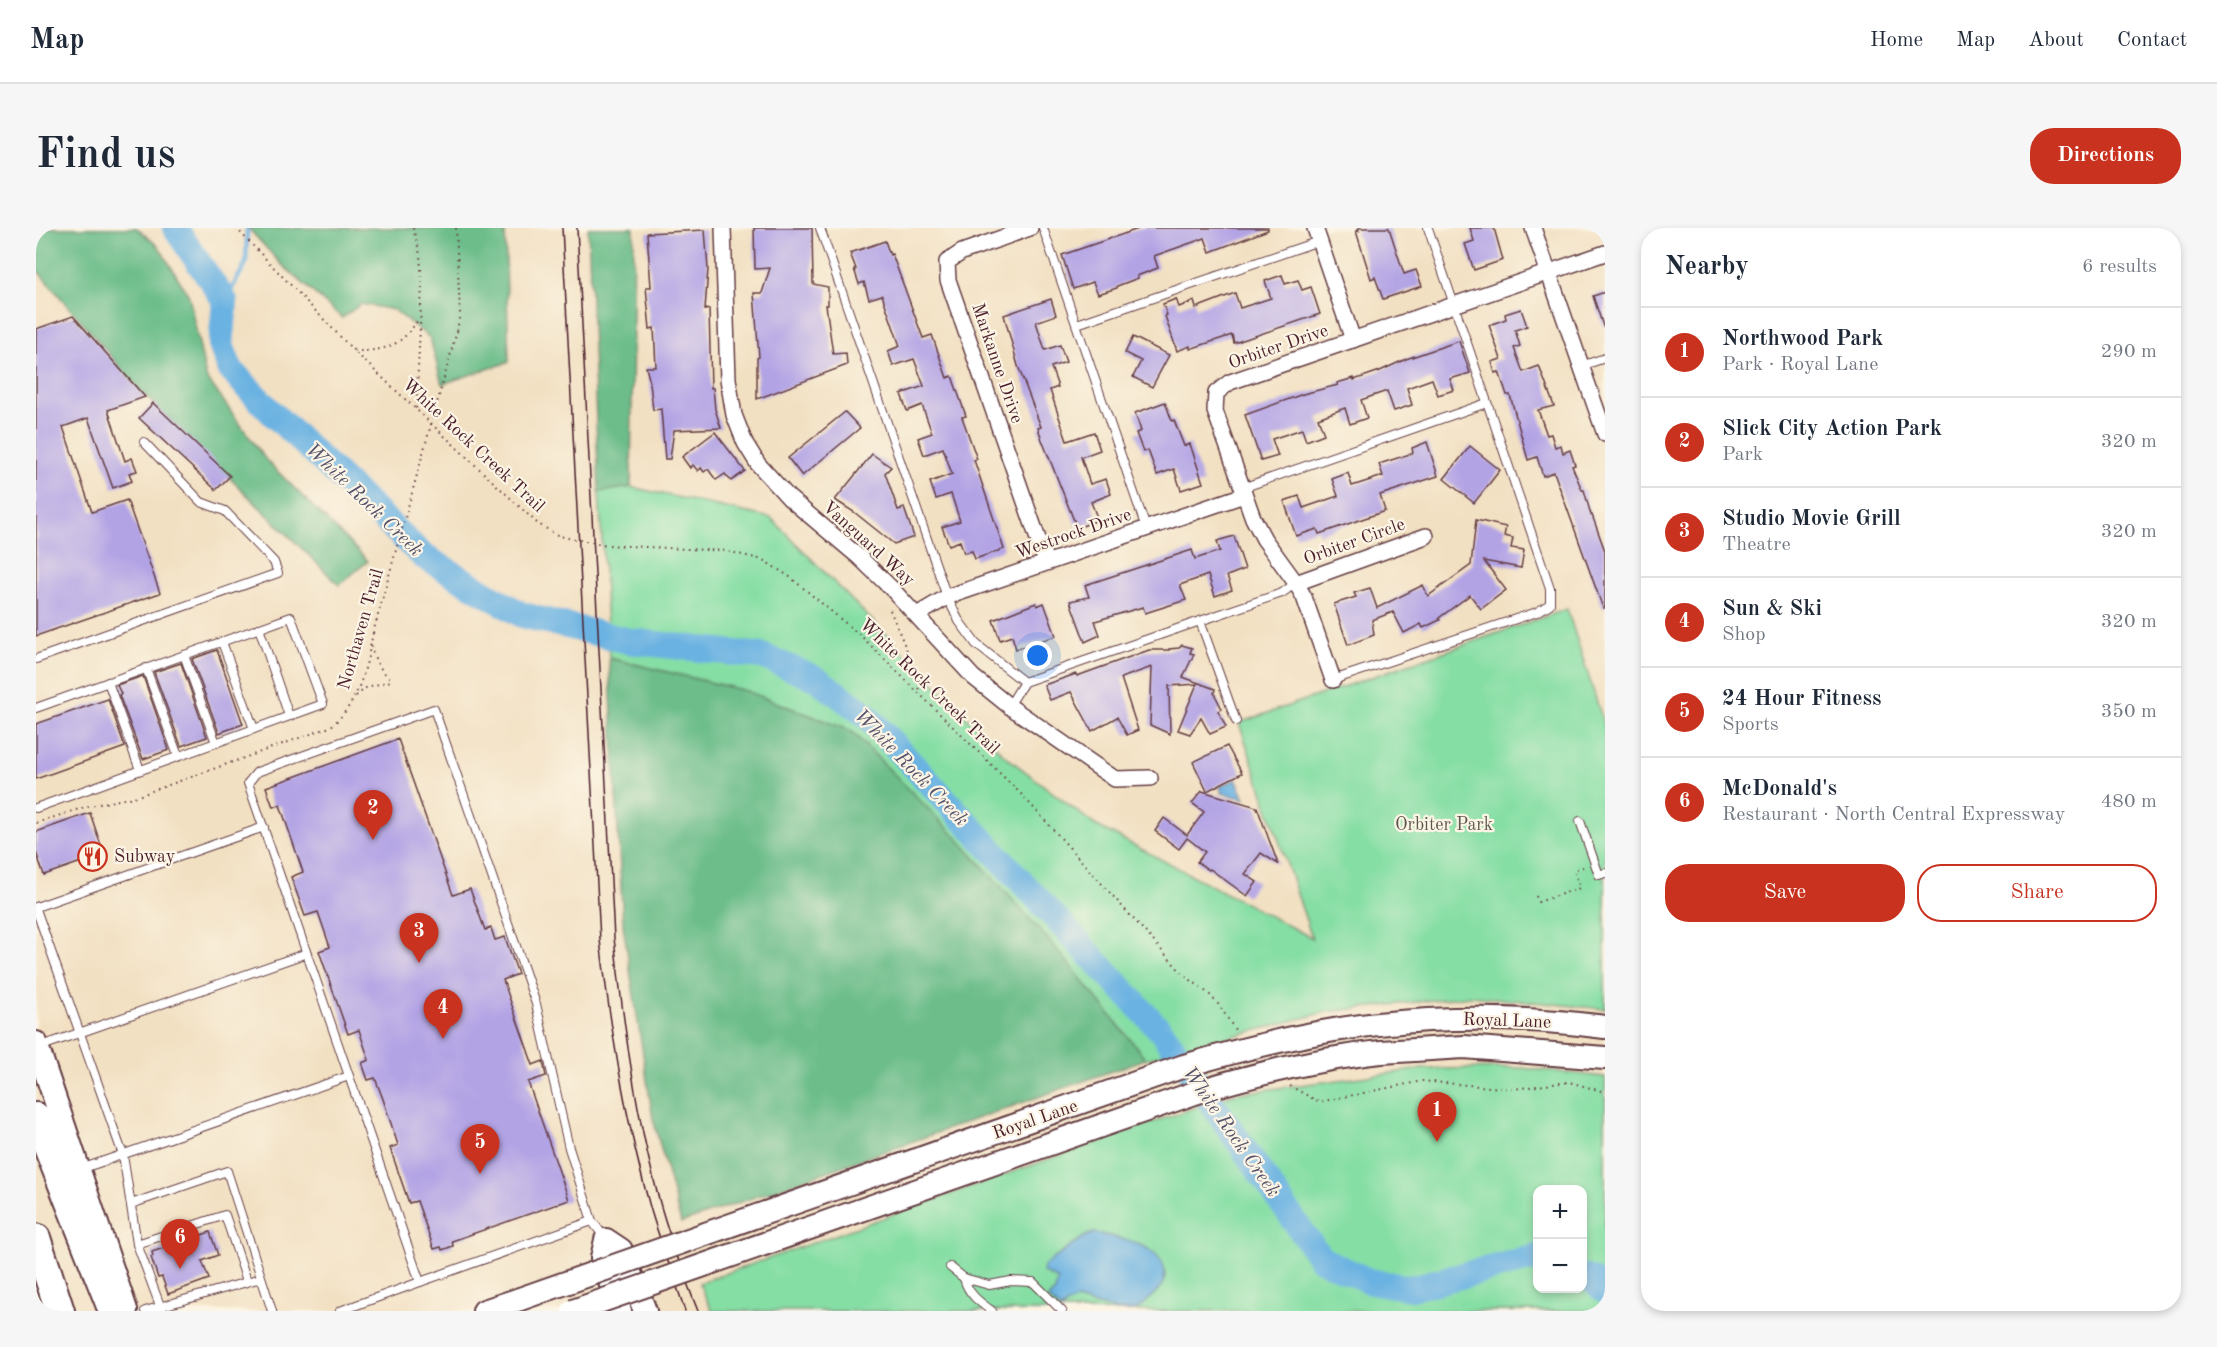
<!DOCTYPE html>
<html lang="en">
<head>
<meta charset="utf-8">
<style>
  body { margin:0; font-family:"Old Standard TT",serif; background:#f6f6f7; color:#1f2937 }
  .controls { position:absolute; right:18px; bottom:18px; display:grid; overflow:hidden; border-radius:12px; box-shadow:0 3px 9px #0003 }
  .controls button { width:54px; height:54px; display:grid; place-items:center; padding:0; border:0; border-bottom:2px solid #e0e1e3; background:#fff; color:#1f2937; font:30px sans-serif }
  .you { position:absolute; left:1002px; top:428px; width:21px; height:21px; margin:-15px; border:4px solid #fff; border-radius:50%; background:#1a73e8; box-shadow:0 0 0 9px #1a73e833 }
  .badge { display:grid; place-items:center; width:39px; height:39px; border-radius:50%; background:#c8321e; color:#fff; font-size:20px; font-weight:700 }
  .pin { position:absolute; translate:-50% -50px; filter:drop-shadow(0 2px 3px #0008) }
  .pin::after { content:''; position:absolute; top:32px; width:21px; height:18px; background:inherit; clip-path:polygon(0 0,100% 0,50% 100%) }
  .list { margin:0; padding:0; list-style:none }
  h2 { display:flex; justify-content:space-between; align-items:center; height:78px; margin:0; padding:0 24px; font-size:26px }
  h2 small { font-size:20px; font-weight:400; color:#747a83 }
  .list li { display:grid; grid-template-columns:39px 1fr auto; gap:18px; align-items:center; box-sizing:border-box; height:90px; padding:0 24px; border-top:2px solid #e0e1e3 }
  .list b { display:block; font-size:22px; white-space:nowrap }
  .list p { margin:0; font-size:20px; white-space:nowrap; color:#747a83 }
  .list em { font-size:20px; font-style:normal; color:#747a83 }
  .actions { display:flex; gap:12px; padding:18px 24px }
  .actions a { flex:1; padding:14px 0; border:2px solid #c8321e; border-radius:24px; text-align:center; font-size:21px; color:#c8321e }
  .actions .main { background:#c8321e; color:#fff }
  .map { position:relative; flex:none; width:1569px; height:1083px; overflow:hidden; border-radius:24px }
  header { display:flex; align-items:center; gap:36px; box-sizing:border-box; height:84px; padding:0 30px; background:#fff; border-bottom:2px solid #e0e1e3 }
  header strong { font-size:28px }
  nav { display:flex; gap:33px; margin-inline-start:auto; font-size:21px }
  .intro { display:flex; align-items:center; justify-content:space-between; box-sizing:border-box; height:144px; padding:0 36px }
  h1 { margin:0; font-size:42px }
  .button { padding:15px 27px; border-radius:24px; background:#c8321e; color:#fff; font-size:21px; font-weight:700 }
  main { display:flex; gap:36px; padding:0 36px }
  aside { flex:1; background:#fff; border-radius:24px; box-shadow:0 3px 9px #0003 }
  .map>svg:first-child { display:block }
</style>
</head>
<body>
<header>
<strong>Map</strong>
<nav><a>Home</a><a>Map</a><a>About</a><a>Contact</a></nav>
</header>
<div class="intro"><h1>Find us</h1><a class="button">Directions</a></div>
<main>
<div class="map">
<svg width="1569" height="1083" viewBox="0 0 1569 1083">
  <rect width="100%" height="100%" fill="#fcf5e5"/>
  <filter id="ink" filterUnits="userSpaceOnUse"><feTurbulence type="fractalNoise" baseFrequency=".0167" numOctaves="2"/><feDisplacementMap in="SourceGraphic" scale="12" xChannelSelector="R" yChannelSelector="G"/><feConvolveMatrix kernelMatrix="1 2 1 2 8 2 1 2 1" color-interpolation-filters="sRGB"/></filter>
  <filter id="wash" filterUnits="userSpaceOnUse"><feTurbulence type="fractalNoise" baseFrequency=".008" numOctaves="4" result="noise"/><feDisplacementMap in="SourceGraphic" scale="24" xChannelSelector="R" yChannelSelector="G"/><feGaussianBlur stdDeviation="1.35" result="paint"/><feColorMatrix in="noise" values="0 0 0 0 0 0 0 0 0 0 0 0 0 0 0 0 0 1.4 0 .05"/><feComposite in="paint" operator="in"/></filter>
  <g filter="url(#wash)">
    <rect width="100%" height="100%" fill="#f2e0c2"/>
    <g fill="#85dea4" stroke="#687e68" stroke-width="1.5" fill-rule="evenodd">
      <polygon points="595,259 735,290 968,527 1059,597 1276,710 1203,495 1531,381 1569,499 1569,781 1435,768 1290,784 1110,831 1023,724 923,612 815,503 710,463 573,430 563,264"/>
      <path d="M 1486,840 L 1569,849 L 1569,1083 L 676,1083 L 663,1055 L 1197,866 L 1386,841 ZM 1502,962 L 1546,962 L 1546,1060 L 1502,1060 Z"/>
    </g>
    <g fill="#6cbd8a" stroke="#5b6e5a" stroke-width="1.5">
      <polygon points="0,0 101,0 123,19 153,68 170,149 230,232 332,333 303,357 107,165 0,41"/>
      <polygon points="212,0 469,0 473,134 406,156 394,110 358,82 325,76 306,90 244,35"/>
      <polygon points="552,0 598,0 595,259 563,264"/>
      <polygon points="573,430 710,463 815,503 923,612 1023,724 1110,831 645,995 617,891 587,697"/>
    </g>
    <g fill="#6ab2e2" stroke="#5a6886" stroke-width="1.5">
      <polygon points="1200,551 1209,571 1186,565 1184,559"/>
      <path d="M 1057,1005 C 1071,1007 1102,1014 1114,1022 C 1131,1033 1134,1051 1120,1064 C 1113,1071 1105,1082 1094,1083 C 1075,1083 1058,1076 1040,1072 L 1030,1077 L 1025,1082 L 1012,1070 L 1019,1064 L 1022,1052 L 1007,1044 L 1008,1038 L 1048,1009 Z"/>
    </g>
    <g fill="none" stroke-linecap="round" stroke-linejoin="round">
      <polyline stroke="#6ab2e2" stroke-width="4.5" points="189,73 210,35 211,0"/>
      <g stroke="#6ab2e2" stroke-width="26">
        <polyline points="139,0 189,73 185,117 194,141 235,184 387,328 486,387 593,413 726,428 781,451 830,487 1126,804 1285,1031 1333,1053 1375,1060 1502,1029"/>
        <polyline points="1546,1048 1556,1052 1569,1063"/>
      </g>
    </g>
    <g id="blocks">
      <g fill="#b2a3e5">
        <polygon points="718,0 776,0 777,56 792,59 792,77 790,77 797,126 810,125 811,137 721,171 721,130 723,129 718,65 726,65 734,40 719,41"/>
        <polygon points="1105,0 1232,0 1232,2 1174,24 1169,10 1118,28 1122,40 1101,48 1102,50 1081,58 1081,60 1062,66 1057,54 1037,61 1026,27"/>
        <polygon points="1322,0 1353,0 1368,46 1380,42 1386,58 1347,71 1339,49 1335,51 1320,3 1323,3"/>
        <polygon points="1434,0 1458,0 1467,32 1438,42 1429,16 1438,13"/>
        <polygon points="669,2 672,41 669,82 673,81 675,160 677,160 679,181 685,200 638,202 634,231 629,231 625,181 617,182 614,155 610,139 620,139 618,100 614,101 610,59 615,59 611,5"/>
        <polygon points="849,13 854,27 856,26 887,110 896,107 911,150 916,148 930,188 926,189 941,231 938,232 968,321 939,331 936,323 928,325 924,313 913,317 906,299 924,293 915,266 900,271 894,254 916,246 907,220 888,227 882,210 896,205 886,177 871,183 865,166 888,158 878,131 857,138 852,123 864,118 846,67 833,71 828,54 823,56 818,41 820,41 814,25"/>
        <polygon points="1246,47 1249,56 1262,52 1266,62 1275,59 1284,86 1198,115 1196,107 1154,121 1154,118 1141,123 1129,88 1131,87 1127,76 1140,71 1143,79 1158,73 1160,80 1199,65 1204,80 1235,70 1229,53"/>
        <polygon points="1569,64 1569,98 1567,98 1557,68"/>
        <polygon points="1015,71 1020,87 1000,94 1009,122 1024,117 1030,134 1015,139 1022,159 1014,162 1031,213 1058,204 1064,222 1045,229 1054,256 1070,251 1075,266 1055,274 1062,292 1041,300 1006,212 1002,200 1005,199 982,138 968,87"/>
        <polygon points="1485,81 1491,98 1479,102 1484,118 1478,120 1487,144 1503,138 1518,178 1502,182 1511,207 1515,206 1519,219 1525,217 1527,225 1534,222 1539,237 1536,238 1546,262 1548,262 1555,287 1556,287 1569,323 1569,380 1567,380 1518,244 1507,248 1501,229 1492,232 1474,167 1471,167 1463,144 1459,145 1456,134 1465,131 1453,97 1470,91 1469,86"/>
        <polygon points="37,88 109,169 72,182 89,233 96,230 101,243 93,245 96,253 77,260 52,190 27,199 56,284 91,272 124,365 0,408 0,101"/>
        <polygon points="1097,109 1133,127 1116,159 1097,149 1105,133 1089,125"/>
        <polygon points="1423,113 1434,145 1414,151 1418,162 1402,167 1396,151 1371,160 1376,177 1358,183 1351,163 1325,172 1331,190 1314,196 1309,180 1282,190 1288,206 1270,213 1266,201 1236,211 1242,228 1225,233 1209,187 1267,166 1302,157 1301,155 1318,150 1318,152 1344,143 1370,131"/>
        <polygon points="1129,174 1136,193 1138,192 1148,218 1154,216 1167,255 1145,262 1138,241 1121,247 1112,222 1107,224 1100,205 1105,203 1099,185"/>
        <polygon points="117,175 194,248 180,262 103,190"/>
        <polygon points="809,184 824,200 766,248 752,230"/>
        <polygon points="679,204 709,243 695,253 689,246 680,252 672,241 668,244 665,240 662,243 657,237 654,240 646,229"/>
        <polygon points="1391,214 1402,248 1344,267 1349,283 1283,306 1281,301 1260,308 1248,273 1263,268 1267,280 1302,268 1296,251 1312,245 1316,258 1347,248 1343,236 1377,225 1376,220"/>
        <polygon points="1434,218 1464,242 1438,275 1408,251"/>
        <polygon points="836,226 855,239 849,245 862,282 868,280 878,309 858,316 818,284 799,272"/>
        <polygon points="1440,292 1470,299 1468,308 1477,310 1475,320 1488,322 1485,340 1448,333 1470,362 1445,381 1434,367 1403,390 1404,392 1387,400 1385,396 1368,405 1357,384 1336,392 1338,407 1312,417 1298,376 1320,369 1318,365 1334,360 1341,380 1387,357 1392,368 1435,337"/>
        <polygon points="1198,308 1209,341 1191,348 1196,362 1179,368 1172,347 1144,357 1150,372 1109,385 1107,379 1059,393 1064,407 1049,414 1034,373 1053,369 1049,357 1156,322 1159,331 1184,323 1181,313"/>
        <polygon points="1000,375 1001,378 1008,375 1020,408 980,421 976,408 964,412 957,392"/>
        <polygon points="1146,417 1156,420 1154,425 1158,426 1147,449 1179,461 1178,465 1186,481 1182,483 1190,499 1174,506 1165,490 1154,506 1142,502 1161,456 1133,458 1134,506 1114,497 1116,439 1085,450 1102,502 1091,507 1081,489 1056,503 1035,464 1014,472 1008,457 1040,446 1041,448 1113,422 1133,422 1133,421 1143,420"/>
        <polygon points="181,422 207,496 183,505 156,431"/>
        <polygon points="145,435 171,509 145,518 118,444"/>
        <polygon points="107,448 133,522 107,531 83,467 85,466 81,457"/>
        <polygon points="72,471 89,519 0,551 0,496"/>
        <polygon points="362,511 417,667 434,661 449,702 455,700 459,712 469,709 482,746 467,752 497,837 507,833 510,848 492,854 533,972 416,1013 417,1018 406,1022 405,1019 398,1021 381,973 373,975 354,920 362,917 347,871 339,850 332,852 326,835 333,832 323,802 312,806 283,723 294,719 282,684 269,688 255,649 267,644 244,577 237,579 230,559"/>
        <polygon points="1191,518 1206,545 1171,563 1157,534"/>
        <polygon points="1166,563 1221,579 1242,636 1225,625 1209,646 1221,654 1211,668 1174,641 1173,642 1161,634 1169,624 1151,610 1143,621 1119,603 1128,590 1151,607 1168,584 1156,575"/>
        <polygon points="54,585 68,626 8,647 0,624 0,604"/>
        <polygon points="174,1004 182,1027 166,1033 173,1051 132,1066 126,1049 122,1050 115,1029 117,1028 116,1024"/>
      </g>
    </g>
  </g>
  <g filter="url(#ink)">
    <use href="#blocks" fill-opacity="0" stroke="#633c42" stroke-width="1.5"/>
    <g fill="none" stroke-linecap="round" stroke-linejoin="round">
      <defs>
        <g id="lane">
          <polyline points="784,0 911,369 923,393 940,416 988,454"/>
          <polyline points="1007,0 1110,300"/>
          <polyline points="1041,96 1283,13"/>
          <polyline points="1545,138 1569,130"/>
          <polyline points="1206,260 1451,175"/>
          <polyline points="1164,393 1246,365 1260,355"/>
          <polyline points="223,400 253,488"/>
          <polyline points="186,414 218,501"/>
          <polyline points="148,427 180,515"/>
          <polyline points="0,431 242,345 238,334 189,283 165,274 108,214"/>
          <polyline points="110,440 142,528"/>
          <polyline points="1297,452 1501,384 1514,376 1514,360 1392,0"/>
          <polyline points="72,454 104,542"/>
          <polyline points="973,478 988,454 1164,393 1200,493"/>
          <polyline points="0,480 255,389 287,476 0,580"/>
          <polyline points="1544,593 1563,647 1569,645"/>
          <polyline points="0,679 228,599"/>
          <polyline points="0,681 87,927 101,1016 126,1083"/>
          <polyline points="3,819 271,725"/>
          <polyline points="45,941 313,848"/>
          <polyline points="95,976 191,943 236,1083"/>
          <polyline points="101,1016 189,987 211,1053"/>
          <polyline points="914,1039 928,1050"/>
          <polyline points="384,1054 556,993"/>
          <polyline points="109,1083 225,1050"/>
          <polyline points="304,1083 384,1054 212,555 221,544 398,481 500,776 533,920 556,993 569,1010"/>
          <path d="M 956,1083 C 943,1074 932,1066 928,1050 L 953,1057 L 975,1053 L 997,1054 L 1026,1083"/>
        </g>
        <g id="street">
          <polyline points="687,0 692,151 698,187 709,215 722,236 753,270 823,329 856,361 937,449 973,478 1079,551 1114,550"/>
          <polyline points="994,0 926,24 911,34 912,52 1010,334"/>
          <polyline points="1279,0 1317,112"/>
          <polyline points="1497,0 1569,206"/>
          <polyline points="1260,355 1390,308"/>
          <polyline points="881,387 911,369 1208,267"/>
          <polyline points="1297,452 1268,369 1260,355 1228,311 1217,290 1179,183 1180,165 1194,154 1569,25"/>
        </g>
        <g id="secondary">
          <path d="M 1342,796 C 1418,788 1494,789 1569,799"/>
          <polyline points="0,815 90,1082"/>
          <polyline points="1345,824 1428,819 1569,830"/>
          <polyline points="448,1083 484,1071"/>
          <polyline points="584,1083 566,1030 570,1012 585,1022 609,1083"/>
        </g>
        <g id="highway">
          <polyline points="0,889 77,1083"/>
          <polyline points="0,1010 24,1083"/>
        </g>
      </defs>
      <use href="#lane" stroke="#633c42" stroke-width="10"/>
      <use href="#street" stroke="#633c42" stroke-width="18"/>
      <use href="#secondary" stroke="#633c42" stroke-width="26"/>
      <use href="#highway" stroke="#633c42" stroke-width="32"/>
      <g stroke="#633c42" stroke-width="2" stroke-dasharray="1.5 4.5" stroke-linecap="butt">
        <polyline points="200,0 318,123 502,296 523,308 571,317 691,323 727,332 754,349 825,408 987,568 1146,745 1173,766 1183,777 1201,805"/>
        <polyline points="377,0 384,26 386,56 380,182"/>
        <polyline points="420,0 424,85 421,103"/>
        <path d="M 318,123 C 350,123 366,118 383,90"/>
        <polyline points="854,382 884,454 882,463"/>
        <path d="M 335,418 C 339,433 344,443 357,452"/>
        <polyline points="320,468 331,459 355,453"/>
        <path d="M 0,595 L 49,579 L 102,568 L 294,499 C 323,476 330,440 337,405"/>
        <polyline points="1500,668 1502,674 1544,660 1538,642 1547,639"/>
        <polyline points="1254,858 1283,874 1386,853 1477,861 1533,854 1569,864"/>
      </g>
      <use href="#lane" stroke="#fff" stroke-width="8"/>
      <use href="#street" stroke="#fff" stroke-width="15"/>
      <use href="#secondary" stroke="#fff" stroke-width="22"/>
      <use href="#highway" stroke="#fff" stroke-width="28"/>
      <g stroke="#4a1f2b" stroke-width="1.5">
        <path d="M 526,0 L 564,712 C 575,802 589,891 614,979 C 624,1014 638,1048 649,1083"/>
        <path d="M 541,0 L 578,710 C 588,799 600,889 624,975 C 634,1011 648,1048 662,1083"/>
      </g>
      <defs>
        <g id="secondary-bridge">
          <path d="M 484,1071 L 1148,838 C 1212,819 1276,803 1342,796"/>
          <path d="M 537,1083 L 1170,861 C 1228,844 1286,830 1345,824"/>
        </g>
      </defs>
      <use href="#secondary-bridge" stroke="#633c42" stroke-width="26" stroke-linecap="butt"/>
      <polyline stroke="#633c42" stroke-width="2" stroke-dasharray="1.5 4.5" stroke-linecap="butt" points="337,405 421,103"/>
      <use href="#secondary-bridge" stroke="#fff" stroke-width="22"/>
    </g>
  </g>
  <defs>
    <symbol id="restaurant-ring" viewBox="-11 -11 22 22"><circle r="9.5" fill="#fcf5e5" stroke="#c8321e" stroke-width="1.5"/><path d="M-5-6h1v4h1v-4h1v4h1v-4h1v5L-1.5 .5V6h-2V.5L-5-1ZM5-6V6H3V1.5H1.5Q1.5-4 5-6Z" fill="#c8321e"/></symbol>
  </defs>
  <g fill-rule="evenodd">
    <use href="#restaurant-ring" x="40" y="612" width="33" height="33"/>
  </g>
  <g text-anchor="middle" stroke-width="4.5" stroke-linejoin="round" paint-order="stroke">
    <g font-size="18" fill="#4a1f2b" stroke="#fcf5e5">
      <text transform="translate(1242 118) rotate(-19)" y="6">Orbiter Drive</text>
      <text transform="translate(962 135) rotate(71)" y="6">Markanne Drive</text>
      <text transform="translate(438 217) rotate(43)" y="6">White Rock Creek Trail</text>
      <text transform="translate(1037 305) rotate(-19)" y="6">Westrock Drive</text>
      <text transform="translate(1318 313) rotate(-20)" y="6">Orbiter Circle</text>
      <text transform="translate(833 315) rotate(42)" y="6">Vanguard Way</text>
      <text transform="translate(324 401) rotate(-74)" y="6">Northaven Trail</text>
      <text transform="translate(894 458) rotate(44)" y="6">White Rock Creek Trail</text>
      <text transform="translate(1471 792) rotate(2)" y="6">Royal Lane</text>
      <text transform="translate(999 891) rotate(-19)" y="6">Royal Lane</text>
    </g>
    <g font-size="18" fill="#5c584f" stroke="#fcf5e5">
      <text x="1408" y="602">Orbiter Park</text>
    </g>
    <g font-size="18" fill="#4a1f2b" stroke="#fcf5e5" text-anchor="start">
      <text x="78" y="634">Subway</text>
    </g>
    <g font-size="20" font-style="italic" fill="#55526b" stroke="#fcf5e5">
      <text transform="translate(329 271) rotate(44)" y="7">White Rock Creek</text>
      <text transform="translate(876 539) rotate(46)" y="7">White Rock Creek</text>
      <text transform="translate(1196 903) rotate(55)" y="7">White Rock Creek</text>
    </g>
  </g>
</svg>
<div class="controls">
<button>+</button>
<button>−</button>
</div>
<div class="you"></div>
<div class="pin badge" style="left:1401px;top:914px">1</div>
<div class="pin badge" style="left:337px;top:612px">2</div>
<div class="pin badge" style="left:383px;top:735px">3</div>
<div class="pin badge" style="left:407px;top:811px">4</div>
<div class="pin badge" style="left:444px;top:946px">5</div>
<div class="pin badge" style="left:144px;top:1041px">6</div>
</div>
<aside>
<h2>Nearby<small>6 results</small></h2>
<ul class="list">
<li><span class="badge">1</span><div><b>Northwood Park</b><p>Park · Royal Lane</p></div><em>290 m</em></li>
<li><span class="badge">2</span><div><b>Slick City Action Park</b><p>Park</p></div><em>320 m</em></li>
<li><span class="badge">3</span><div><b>Studio Movie Grill</b><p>Theatre</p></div><em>320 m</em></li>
<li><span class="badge">4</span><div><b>Sun &amp; Ski</b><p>Shop</p></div><em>320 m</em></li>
<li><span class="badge">5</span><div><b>24 Hour Fitness</b><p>Sports</p></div><em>350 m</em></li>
<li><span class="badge">6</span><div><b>McDonald's</b><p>Restaurant · North Central Expressway</p></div><em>480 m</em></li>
</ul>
<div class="actions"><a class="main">Save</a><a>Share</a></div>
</aside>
</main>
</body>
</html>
